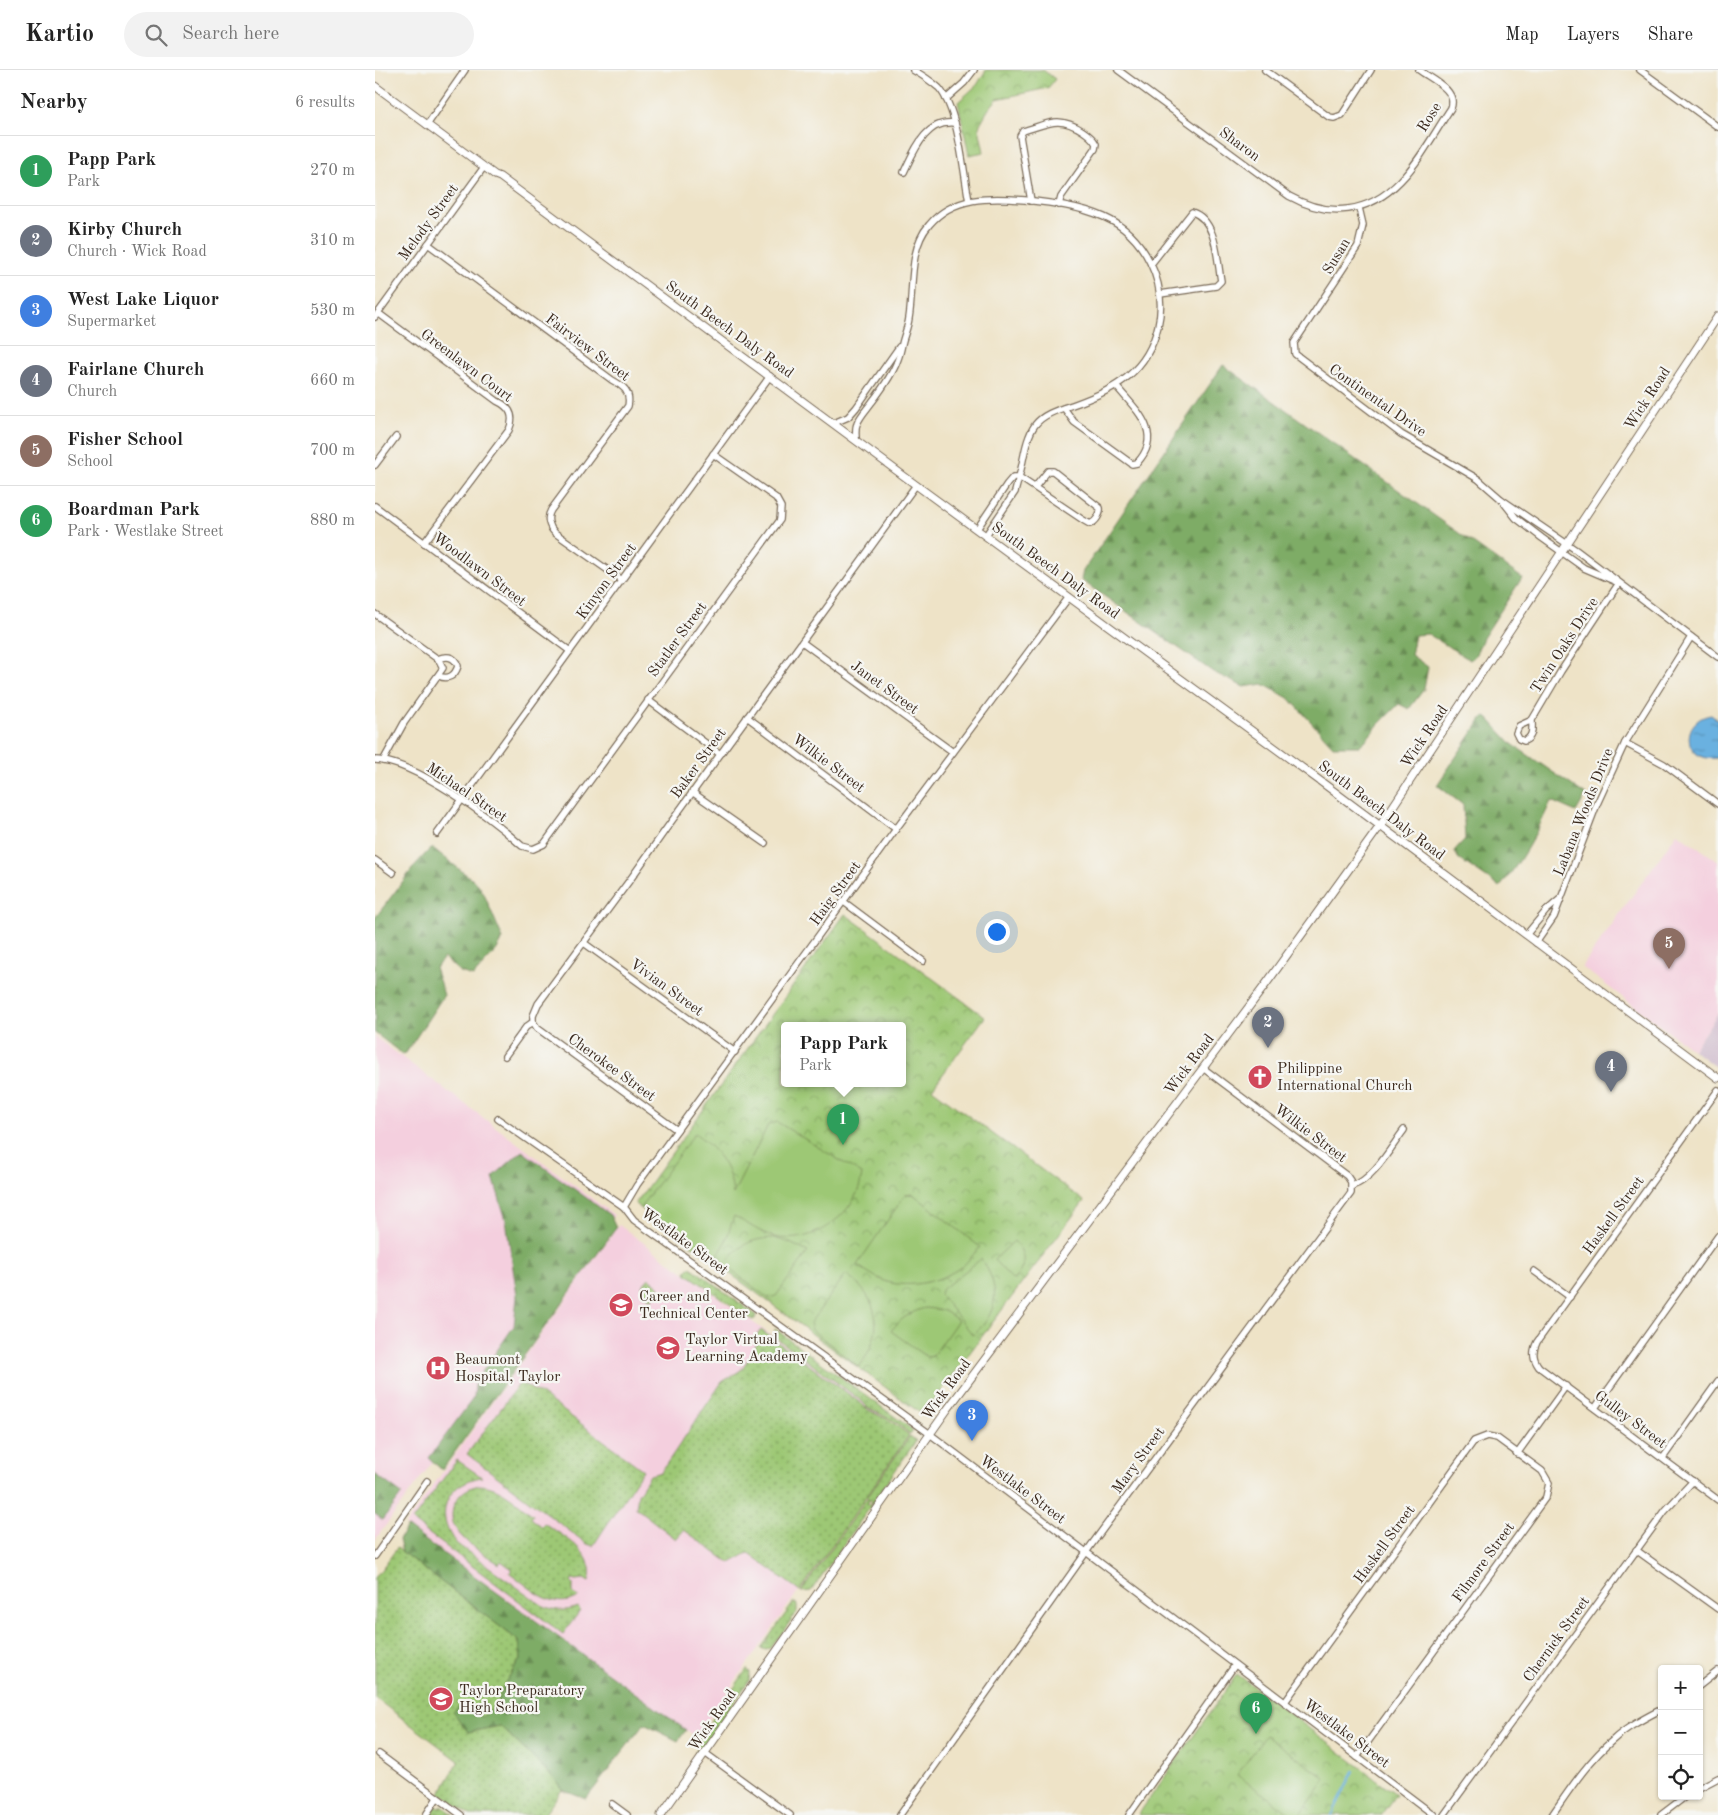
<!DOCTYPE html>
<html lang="en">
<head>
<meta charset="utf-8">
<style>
  body { margin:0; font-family:"Old Standard TT",serif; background:#f2f2f2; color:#222 }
  .controls { position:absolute; right:15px; bottom:15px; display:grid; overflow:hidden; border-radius:5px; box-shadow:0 1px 4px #0004 }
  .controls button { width:45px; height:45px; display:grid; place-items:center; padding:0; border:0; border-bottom:1px solid #e0e0e0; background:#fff; color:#222; font:25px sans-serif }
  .you { position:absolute; left:621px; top:861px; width:18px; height:18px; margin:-12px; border:4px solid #fff; border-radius:50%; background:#1a73e8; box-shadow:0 0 0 8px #1a73e833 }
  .badge { display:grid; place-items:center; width:32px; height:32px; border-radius:50%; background:#d1495b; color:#fff; font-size:16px; font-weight:700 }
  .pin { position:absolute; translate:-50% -41px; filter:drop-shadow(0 1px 2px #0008) }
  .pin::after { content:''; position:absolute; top:26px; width:18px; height:15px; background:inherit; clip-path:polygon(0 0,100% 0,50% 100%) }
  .popup { position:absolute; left:406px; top:952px; width:125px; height:65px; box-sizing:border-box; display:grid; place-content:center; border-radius:5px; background:#fff; filter:drop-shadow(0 1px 4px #0005); font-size:16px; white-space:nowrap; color:#767676 }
  .popup b { font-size:19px; color:#222 }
  .popup::after { content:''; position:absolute; left:50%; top:100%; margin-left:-10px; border:10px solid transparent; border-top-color:#fff }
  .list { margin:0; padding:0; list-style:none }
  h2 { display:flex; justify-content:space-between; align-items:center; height:65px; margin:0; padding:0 20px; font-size:21px }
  h2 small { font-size:16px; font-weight:400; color:#767676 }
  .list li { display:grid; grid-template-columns:32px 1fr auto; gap:15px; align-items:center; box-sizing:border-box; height:70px; padding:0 20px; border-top:1px solid #e0e0e0 }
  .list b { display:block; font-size:19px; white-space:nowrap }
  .list p { margin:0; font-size:16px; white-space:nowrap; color:#767676 }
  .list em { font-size:16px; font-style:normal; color:#767676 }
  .icon { flex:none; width:28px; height:28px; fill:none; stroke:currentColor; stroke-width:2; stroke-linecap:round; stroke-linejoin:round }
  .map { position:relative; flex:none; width:1343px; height:1745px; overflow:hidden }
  header { display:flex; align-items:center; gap:30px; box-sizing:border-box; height:70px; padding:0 25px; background:#fff; border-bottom:1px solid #e0e0e0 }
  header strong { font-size:24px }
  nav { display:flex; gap:28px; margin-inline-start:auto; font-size:18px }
  .search { width:350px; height:45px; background:#f2f2f2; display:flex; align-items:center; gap:12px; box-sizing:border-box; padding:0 18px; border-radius:28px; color:#767676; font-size:19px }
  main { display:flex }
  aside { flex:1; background:#fff }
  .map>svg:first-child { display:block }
</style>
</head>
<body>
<header>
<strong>Kartio</strong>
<div class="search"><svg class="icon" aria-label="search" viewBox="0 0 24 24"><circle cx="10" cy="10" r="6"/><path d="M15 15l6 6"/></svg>Search here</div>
<nav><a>Map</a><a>Layers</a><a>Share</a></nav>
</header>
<main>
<aside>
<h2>Nearby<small>6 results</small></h2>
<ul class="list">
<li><span class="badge" style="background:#2e9e5b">1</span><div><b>Papp Park</b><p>Park</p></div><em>270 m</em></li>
<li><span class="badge" style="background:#6b7280">2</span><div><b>Kirby Church</b><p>Church · Wick Road</p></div><em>310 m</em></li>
<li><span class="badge" style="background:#3f7fe0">3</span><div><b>West Lake Liquor</b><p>Supermarket</p></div><em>530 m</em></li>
<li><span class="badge" style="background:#6b7280">4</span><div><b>Fairlane Church</b><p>Church</p></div><em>660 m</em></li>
<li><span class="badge" style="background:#8d6e63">5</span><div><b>Fisher School</b><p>School</p></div><em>700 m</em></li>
<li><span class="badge" style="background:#2e9e5b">6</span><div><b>Boardman Park</b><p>Park · Westlake Street</p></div><em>880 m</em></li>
</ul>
</aside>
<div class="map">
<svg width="1343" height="1745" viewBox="0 0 1343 1745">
  <defs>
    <pattern id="grass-dots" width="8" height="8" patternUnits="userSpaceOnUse" patternTransform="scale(1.25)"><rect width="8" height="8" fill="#9dc874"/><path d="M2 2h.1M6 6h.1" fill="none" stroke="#81a35f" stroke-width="1.8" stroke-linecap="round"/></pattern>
    <pattern id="forest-firs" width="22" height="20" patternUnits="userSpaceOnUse" patternTransform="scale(1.25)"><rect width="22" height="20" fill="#7eac66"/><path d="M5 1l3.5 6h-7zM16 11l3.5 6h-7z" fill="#688c53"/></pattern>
    <pattern id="park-crowns" width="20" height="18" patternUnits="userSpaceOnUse" patternTransform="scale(1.25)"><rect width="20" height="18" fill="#9dc874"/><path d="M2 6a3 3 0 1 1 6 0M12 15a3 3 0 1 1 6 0" fill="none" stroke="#81a35f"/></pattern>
    <pattern id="water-ripples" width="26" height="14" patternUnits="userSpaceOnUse" patternTransform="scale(1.25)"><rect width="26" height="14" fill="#6ab1e0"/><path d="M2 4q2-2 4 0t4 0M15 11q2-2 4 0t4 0" fill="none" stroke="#5890b5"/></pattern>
  </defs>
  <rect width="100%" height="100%" fill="#f6f6f2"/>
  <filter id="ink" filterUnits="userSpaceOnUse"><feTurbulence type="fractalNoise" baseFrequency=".02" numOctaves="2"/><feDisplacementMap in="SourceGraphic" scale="10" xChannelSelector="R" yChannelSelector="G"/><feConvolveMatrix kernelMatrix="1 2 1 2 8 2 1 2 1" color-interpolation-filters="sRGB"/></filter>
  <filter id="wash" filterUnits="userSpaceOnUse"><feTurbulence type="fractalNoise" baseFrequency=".0096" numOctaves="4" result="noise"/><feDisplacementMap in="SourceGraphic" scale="20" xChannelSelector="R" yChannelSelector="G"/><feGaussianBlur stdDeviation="1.12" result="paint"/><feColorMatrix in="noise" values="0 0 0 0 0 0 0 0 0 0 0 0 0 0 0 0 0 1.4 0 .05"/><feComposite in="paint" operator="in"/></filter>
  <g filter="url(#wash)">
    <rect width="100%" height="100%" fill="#eee3c7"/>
    <g fill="#f4cfde">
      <polygon points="1302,763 1343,791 1343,943 1318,980 1207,897"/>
      <polygon points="0,967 239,1145 0,1470"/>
      <polygon points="244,1155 533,1365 321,1667 30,1455"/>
    </g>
    <polygon fill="#d0bdce" points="1343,943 1343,999 1318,980"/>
    <g fill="url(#grass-dots)" stroke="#6c7949">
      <polygon points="316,1197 381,1245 380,1249 377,1250 311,1203 312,1200"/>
      <polygon points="274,1208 285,1217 278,1229 275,1229 268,1224 268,1219 267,1216"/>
      <path d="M 400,1259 L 538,1360 L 535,1364 C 527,1358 520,1351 511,1347 C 503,1342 493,1341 488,1332 L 400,1267 Z"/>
      <path d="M 386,1260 L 486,1333 C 492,1341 501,1344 510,1348 C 518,1352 527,1360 534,1365 L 425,1521 L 373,1483 L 355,1493 L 309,1460 L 301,1469 L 261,1438 L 263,1424 L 275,1405 L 286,1402 L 347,1312 L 366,1300 L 378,1282 L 382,1273 L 378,1270 Z"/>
      <polygon points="145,1313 166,1324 268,1400 218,1476 212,1474 92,1384"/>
      <polygon points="535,1366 541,1371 496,1435 495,1435 497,1431 492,1427"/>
      <path d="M 82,1390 L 107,1407 C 70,1413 58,1446 82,1474 L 167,1535 C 179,1541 190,1542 203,1537 L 205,1541 L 188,1564 L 37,1451 Z"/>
      <path d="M 105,1415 C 126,1416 142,1433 158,1445 L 156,1448 L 166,1456 L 169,1453 C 189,1467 223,1483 214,1512 L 209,1509 L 200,1510 L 198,1509 L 196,1512 L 198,1514 L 198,1523 L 204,1527 C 177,1542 156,1518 135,1503 L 137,1499 L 126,1491 L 124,1494 C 104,1480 66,1462 80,1433 C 85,1422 94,1417 105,1415 Z"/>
      <polygon points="492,1428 495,1430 492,1434 496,1436 436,1521 426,1522"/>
      <polygon points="22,1478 144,1571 146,1588 130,1613 122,1634 93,1662 125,1656 180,1709 187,1720 169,1745 95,1745 65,1723 84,1691 0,1628 0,1508"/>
      <polygon points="419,1532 422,1534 422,1542 396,1578 391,1580 386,1578"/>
      <polygon points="372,1599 375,1602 374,1611 352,1642 324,1686 320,1682 323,1677 320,1674"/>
      <polygon points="61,1736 65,1739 67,1736 80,1745 55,1745"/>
    </g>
    <g fill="url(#forest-firs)" stroke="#5c6b42">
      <polygon points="848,295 1147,508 1108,568 1100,586 1095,590 1053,564 1040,565 1036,585 1053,597 1049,619 1034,639 1024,634 1003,655 991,670 984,676 958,676 915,629 888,614 869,617 838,602 706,510 708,501"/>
      <path d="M 1108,647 L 1113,648 L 1137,674 L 1211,725 L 1201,742 L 1176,731 C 1163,761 1146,792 1125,817 L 1084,789 L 1079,781 L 1090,769 L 1088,735 L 1062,715 Z"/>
      <polygon points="55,779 59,779 103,814 109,824 128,869 121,881 98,906 85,902 69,888 60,898 69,925 31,983 27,984 0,963 0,848 41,794"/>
      <polygon points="147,1081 235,1145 241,1158 67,1400 54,1388 99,1327 100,1312 139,1256 142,1226 131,1150 118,1107"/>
      <polygon points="0,1404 27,1424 8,1450 0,1444"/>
      <polygon points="32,1457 311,1660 303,1671 269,1654 211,1729 187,1720 180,1709 125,1656 93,1662 78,1642 88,1632 107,1647 122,1634 130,1613 146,1588 144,1571 27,1482 24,1469"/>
    </g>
    <g fill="url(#park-crowns)" stroke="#6c7949" fill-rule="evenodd">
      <polygon points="611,0 668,0 680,9 673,18 622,29 613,40 605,54 604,58 609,82 594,85 583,32 602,15"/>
      <path d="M 470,844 L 610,947 L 557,1019 L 709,1131 L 548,1345 L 260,1134 ZM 409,956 L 527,956 L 527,1014 L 409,1014 Z"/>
      <polygon points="862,1604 1021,1724 1006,1745 763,1745"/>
    </g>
    <g fill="#9dc874" stroke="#6c7949">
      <path d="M 402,1052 L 487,1104 C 486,1110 485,1117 482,1123 C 469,1152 432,1175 400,1167 C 385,1163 372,1153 359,1146 L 349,1176 L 340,1188 L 268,1139 L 267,1135 L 320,1063 C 335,1075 350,1089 355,1108 C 357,1113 357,1120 358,1124 L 393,1055 Z"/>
      <path d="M 538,1124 L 605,1177 C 600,1182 595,1189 590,1194 C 570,1210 541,1218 516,1213 C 504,1210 492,1202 482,1195 L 530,1125 Z"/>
      <path d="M 398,1168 L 413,1172 L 433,1182 L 401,1226 L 393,1228 L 349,1195 C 364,1176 373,1169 398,1168 Z"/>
      <path d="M 639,1171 C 651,1183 652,1197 638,1210 L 619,1190 Z"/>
      <path d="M 606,1189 C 626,1216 624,1243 598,1265 L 565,1225 L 566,1220 Z"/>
      <path d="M 471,1204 C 506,1230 510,1262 484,1297 L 437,1260 L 435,1253 Z"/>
      <path d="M 550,1238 L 568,1240 L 583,1250 L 558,1286 L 552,1287 L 516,1261 C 525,1249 535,1242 550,1238 Z"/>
      <polygon points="891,1665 951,1709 925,1745 917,1745 862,1705"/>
    </g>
    <path fill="url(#water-ripples)" stroke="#526e7f" d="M 1336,645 L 1343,650 L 1343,688 C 1308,694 1304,650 1336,645 Z"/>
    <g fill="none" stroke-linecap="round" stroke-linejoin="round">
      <polyline stroke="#6ab1e0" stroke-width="2" points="957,1745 979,1701"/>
    </g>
  </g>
  <g filter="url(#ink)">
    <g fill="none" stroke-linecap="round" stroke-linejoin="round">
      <defs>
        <g id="minor">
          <path d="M 538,0 C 547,5 556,11 564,18 C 584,41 588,101 594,131"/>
          <path d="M 743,0 L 914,126 C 932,136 952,142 973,139 C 1026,132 1049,78 1076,38 C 1083,20 1056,9 1044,0"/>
          <polyline points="890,0 954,47 959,48 967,45 996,0"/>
          <polyline points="1265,0 1343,57"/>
          <polyline points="571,29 589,13 599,0"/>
          <polyline points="52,55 90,0"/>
          <path d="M 529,102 C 539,81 551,49 580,53"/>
          <path d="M 656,131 L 645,66 L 648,61 C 673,54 683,45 708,61 C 714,65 718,68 721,74 L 720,79 L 686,127 L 684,135"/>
          <polyline points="984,138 988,155 983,176 919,273 920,284 1026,364 1103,409 1126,429"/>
          <path d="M 53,174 L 237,310 C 248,316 256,321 253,336 L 176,440 C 171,448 174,457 180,463 L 247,510"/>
          <path d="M 776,194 L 817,142 C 842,150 842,189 846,211 L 841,216 L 785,224"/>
          <path d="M 3,243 L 122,331 C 135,337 140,346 134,360 L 49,473"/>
          <polyline points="0,247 109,97"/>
          <path d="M 689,338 L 699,352 L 757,394 L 762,393 C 790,363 760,339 741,316"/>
          <polyline points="459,353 473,347 481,338 524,277"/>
          <path d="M 481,369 C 481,364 480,358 482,354 C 485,346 492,339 497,332 C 507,319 518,304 523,289 C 525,284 526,279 527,274 C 529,265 533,257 534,248 C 539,219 533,179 554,155 C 578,126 615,127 650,130 C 677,133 704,136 729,147 C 770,165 793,214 783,256 C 773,301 740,320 700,334 C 686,339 669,343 660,355 C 650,369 649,390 644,407 L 708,450 L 715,454 C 721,452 726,444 725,438 L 678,401 L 673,401 L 660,417"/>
          <polyline points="0,395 21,367"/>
          <polyline points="0,436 195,581"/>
          <polyline points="602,459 632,414 638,407 644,407 640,422 611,465"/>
          <polyline points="1244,513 1209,498 1167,468 1141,448 1126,429 1201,480 1343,587"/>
          <polyline points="0,544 64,590 68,598 29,653 8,691"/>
          <polyline points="427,572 578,682"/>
          <path d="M 62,589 C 71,586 79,585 83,596 C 80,606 73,610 64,606"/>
          <polyline points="273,630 345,684"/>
          <polyline points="372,647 521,759"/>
          <path d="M 1157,650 C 1157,658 1159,667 1149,671 L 1144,669 L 1141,663 L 1144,656 L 1157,650 L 1186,601 L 1244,513"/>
          <polyline points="1250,673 1289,694 1343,734"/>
          <path d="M 0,690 C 40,691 117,749 147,776 L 158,779 L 169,774 L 405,450 L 406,437 L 401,428 L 338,384"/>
          <polyline points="317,722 390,773"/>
          <polyline points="62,764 395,306"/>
          <polyline points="0,790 18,803"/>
          <polyline points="469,832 548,891"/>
          <polyline points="1151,865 1171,841 1185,829"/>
          <polyline points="209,873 360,982"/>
          <polyline points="1161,873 1179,847 1222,734 1250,673 1316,567"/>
          <polyline points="158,952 162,958 302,1060"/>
          <polyline points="130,986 151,957 158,952 158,946 163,934 257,807 296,752 541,415"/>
          <path d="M 1343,1020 L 1162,1272 C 1157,1282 1158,1289 1164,1297 L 1343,1430"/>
          <polyline points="123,1049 249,1137 259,1150 555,1364 1059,1745"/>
          <path d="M 977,1116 C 998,1110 1016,1077 1029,1060"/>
          <polyline points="249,1137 262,1115 521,759 694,527"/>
          <polyline points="1159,1201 1195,1227"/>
          <polyline points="1220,1338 1343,1166"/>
          <polyline points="1142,1384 1191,1316"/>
          <polyline points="1288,1388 1343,1311"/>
          <polyline points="1261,1480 1343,1539"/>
          <polyline points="0,1486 52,1411"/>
          <polyline points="1324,1616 1343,1601"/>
          <polyline points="910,1632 1099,1371 1112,1366 1122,1368 1167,1401 1174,1413 1171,1427 982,1687"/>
          <polyline points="330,1683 415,1745"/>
          <polyline points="4,1684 86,1745"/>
          <polyline points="1324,1718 1343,1708"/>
          <polyline points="237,1734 252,1745"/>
          <polyline points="51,1745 62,1728"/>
          <polyline points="525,1745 717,1474 976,1123 976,1112 972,1106 828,998"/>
          <polyline points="754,1745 860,1595"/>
          <polyline points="1069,1745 1290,1441 1318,1411"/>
          <path d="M 1177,1745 C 1195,1719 1213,1691 1238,1670 C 1252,1657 1270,1648 1287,1639"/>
          <polyline points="1286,1745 1311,1726"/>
        </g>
        <g id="tertiary">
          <polyline points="0,16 120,105 125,107 541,415 941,708 1343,1008"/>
          <polyline points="286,1745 572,1340 891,914 1005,756 1343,246"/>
        </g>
      </defs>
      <use href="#minor" stroke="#7a6b59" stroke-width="8"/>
      <use href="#tertiary" stroke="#7a6b59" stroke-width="9"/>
      <use href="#minor" stroke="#fff" stroke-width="5.5"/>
      <use href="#tertiary" stroke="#fff" stroke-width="7"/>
    </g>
  </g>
  <defs>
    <symbol id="church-disc" viewBox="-11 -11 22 22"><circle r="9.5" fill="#d1495b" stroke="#f6f6f2"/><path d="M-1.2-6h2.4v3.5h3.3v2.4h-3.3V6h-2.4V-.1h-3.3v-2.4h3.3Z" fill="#fff"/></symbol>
    <symbol id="school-disc" viewBox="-11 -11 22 22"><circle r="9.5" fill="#d1495b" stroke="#f6f6f2"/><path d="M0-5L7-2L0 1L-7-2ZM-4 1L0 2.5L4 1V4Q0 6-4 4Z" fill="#fff"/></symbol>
    <symbol id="hospital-disc" viewBox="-11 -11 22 22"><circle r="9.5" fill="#d1495b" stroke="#f6f6f2"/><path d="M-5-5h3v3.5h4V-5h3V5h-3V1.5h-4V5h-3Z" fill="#fff"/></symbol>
  </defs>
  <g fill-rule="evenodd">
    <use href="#church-disc" x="871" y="993" width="28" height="28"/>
    <use href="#school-disc" x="232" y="1221" width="28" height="28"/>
    <use href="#school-disc" x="279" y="1264" width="28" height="28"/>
    <use href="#hospital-disc" x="49" y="1284" width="28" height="28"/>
    <use href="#school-disc" x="52" y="1615" width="28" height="28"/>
  </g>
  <g text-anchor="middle" stroke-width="4.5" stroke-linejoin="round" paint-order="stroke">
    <g font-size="15" fill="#3b2a1e" stroke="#f6f6f2">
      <text transform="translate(1054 47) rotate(-58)" y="5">Rose</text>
      <text transform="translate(865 74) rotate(36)" y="5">Sharon</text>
      <text transform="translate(53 152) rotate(-54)" y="5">Melody Street</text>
      <text transform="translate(961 186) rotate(-59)" y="5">Susan</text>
      <text transform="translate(355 259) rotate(36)" y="5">South Beech Daly Road</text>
      <text transform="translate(213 277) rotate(37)" y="5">Fairview Street</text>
      <text transform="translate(92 295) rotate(37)" y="5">Greenlawn Court</text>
      <text transform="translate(1272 328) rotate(-57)" y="5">Wick Road</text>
      <text transform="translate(1003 330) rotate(35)" y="5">Continental Drive</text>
      <text transform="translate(105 499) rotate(37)" y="5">Woodlawn Street</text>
      <text transform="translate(681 500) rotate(36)" y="5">South Beech Daly Road</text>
      <text transform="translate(231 511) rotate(-54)" y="5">Kinyon Street</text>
      <text transform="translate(302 569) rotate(-54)" y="5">Statler Street</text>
      <text transform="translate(1189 575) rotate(-57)" y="5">Twin Oaks Drive</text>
      <text transform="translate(510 617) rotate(36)" y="5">Janet Street</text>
      <text transform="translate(1049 666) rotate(-56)" y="5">Wick Road</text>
      <text transform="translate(323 693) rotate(-54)" y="5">Baker Street</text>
      <text transform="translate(454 693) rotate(37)" y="5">Wilkie Street</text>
      <text transform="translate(92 722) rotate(34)" y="5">Michael Street</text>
      <text transform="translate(1007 740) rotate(37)" y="5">South Beech Daly Road</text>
      <text transform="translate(1208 742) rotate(-68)" y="5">Labana Woods Drive</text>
      <text transform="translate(460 823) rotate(-54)" y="5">Haig Street</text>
      <text transform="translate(292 917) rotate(36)" y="5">Vivian Street</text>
      <text transform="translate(814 994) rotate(-53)" y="5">Wick Road</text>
      <text transform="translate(237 997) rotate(36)" y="5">Cherokee Street</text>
      <text transform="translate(936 1063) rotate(37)" y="5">Wilkie Street</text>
      <text transform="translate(1238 1145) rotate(-54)" y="5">Haskell Street</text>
      <text transform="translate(310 1171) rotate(36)" y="5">Westlake Street</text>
      <text transform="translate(571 1319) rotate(-54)" y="5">Wick Road</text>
      <text transform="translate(1256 1349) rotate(37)" y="5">Gulley Street</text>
      <text transform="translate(763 1390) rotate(-54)" y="5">Mary Street</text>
      <text transform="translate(648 1419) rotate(37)" y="5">Westlake Street</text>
      <text transform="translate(1009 1474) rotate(-54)" y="5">Haskell Street</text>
      <text transform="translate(1108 1492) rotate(-54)" y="5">Filmore Street</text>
      <text transform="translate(1181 1569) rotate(-54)" y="5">Chernick Street</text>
      <text transform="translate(337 1650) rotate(-55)" y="5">Wick Road</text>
      <text transform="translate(972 1663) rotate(37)" y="5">Westlake Street</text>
    </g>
    <g font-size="15" fill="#3b2a1e" stroke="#f6f6f2" text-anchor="start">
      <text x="902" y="1003">Philippine<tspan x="902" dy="17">International Church</tspan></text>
      <text x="264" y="1231">Career and<tspan x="264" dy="17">Technical Center</tspan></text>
      <text x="310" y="1274">Taylor Virtual<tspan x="310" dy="17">Learning Academy</tspan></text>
      <text x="80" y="1294">Beaumont<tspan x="80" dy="17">Hospital, Taylor</tspan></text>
      <text x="84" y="1625">Taylor Preparatory<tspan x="84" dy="17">High School</tspan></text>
    </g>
  </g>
</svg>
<div class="controls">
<button>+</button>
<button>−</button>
<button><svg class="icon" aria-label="locate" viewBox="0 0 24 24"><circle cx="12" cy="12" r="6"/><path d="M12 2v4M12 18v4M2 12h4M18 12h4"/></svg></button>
</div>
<div class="you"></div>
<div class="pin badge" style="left:468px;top:1075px;background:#2e9e5b">1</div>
<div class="popup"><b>Papp Park</b>Park</div>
<div class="pin badge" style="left:893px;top:978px;background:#6b7280">2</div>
<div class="pin badge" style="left:597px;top:1371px;background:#3f7fe0">3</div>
<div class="pin badge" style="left:1236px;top:1022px;background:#6b7280">4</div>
<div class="pin badge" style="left:1294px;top:899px;background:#8d6e63">5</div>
<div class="pin badge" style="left:881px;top:1664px;background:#2e9e5b">6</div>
</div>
</main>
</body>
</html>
